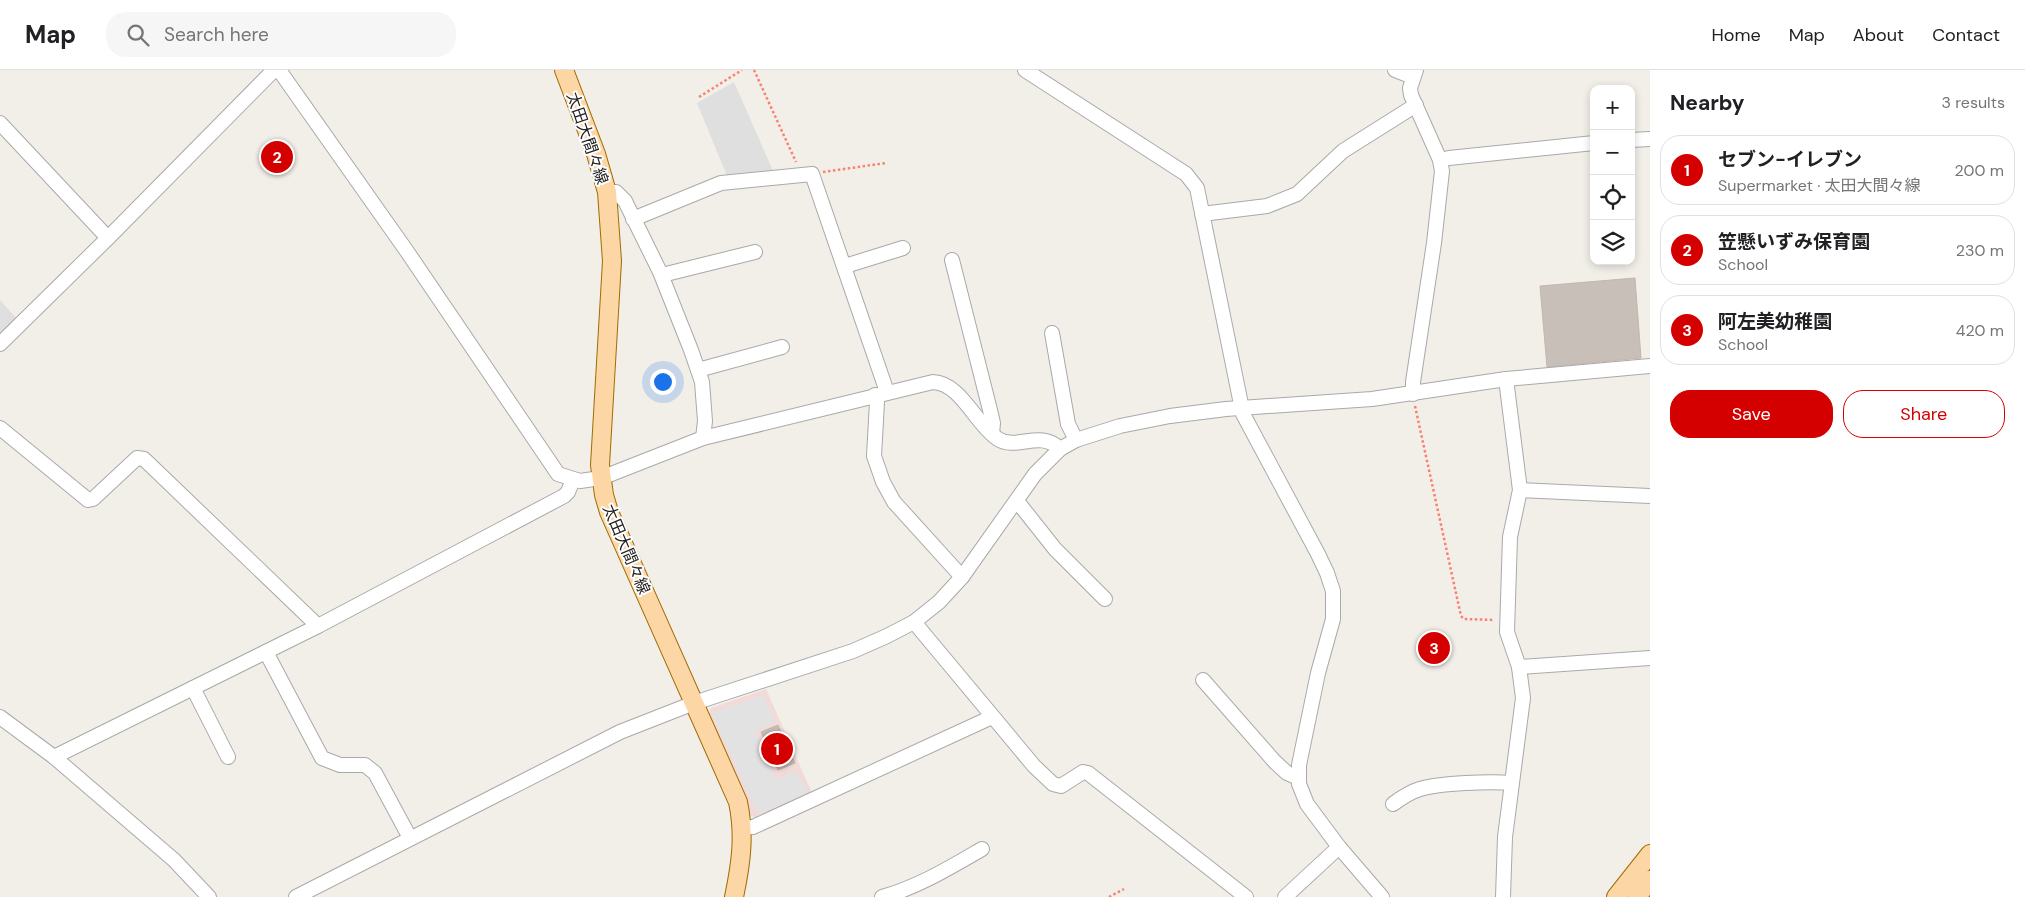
<!DOCTYPE html>
<html lang="en">
<head>
<meta charset="utf-8">
<style>
  body { margin:0; font-family:"DM Sans","Noto Sans JP",sans-serif; background:#f6f6f6; color:#202124 }
  .controls { position:absolute; right:15px; top:15px; display:grid; overflow:hidden; border-radius:10px; box-shadow:0 2px 8px #0003 }
  .controls button { width:45px; height:45px; display:grid; place-items:center; padding:0; border:0; border-bottom:1px solid #e0e0e0; background:#fff; color:#202124; font:25px sans-serif }
  .you { position:absolute; left:662px; top:311px; width:18px; height:18px; margin:-12px; border:4px solid #fff; border-radius:50%; background:#1a73e8; box-shadow:0 0 0 8px #1a73e833 }
  .badge { display:grid; place-items:center; width:32px; height:32px; border-radius:50%; background:#d40000; color:#fff; font-size:16px; font-weight:700 }
  .pin { position:absolute; translate:-50% -50%; border:2px solid #fff; box-shadow:0 1px 5px #0006 }
  .list { margin:0; padding:0; list-style:none }
  h2 { display:flex; justify-content:space-between; align-items:center; height:65px; margin:0; padding:0 20px; font-size:21px }
  h2 small { font-size:16px; font-weight:400; color:#757577 }
  .list li { display:grid; grid-template-columns:32px 1fr auto; gap:15px; align-items:center; box-sizing:border-box; height:70px; margin:0 10px 10px; padding:0 10px; border:1px solid #e0e0e0; border-radius:20px }
  .list b { display:block; font-size:19px; white-space:nowrap }
  .list p { margin:0; font-size:16px; white-space:nowrap; color:#757577 }
  .list em { font-size:16px; font-style:normal; color:#757577 }
  .actions { display:flex; gap:10px; padding:15px 20px }
  .actions a { flex:1; padding:11px 0; border:1px solid #d40000; border-radius:20px; text-align:center; font-size:18px; color:#d40000 }
  .actions .main { background:#d40000; color:#fff }
  .icon { flex:none; width:28px; height:28px; fill:none; stroke:currentColor; stroke-width:2; stroke-linecap:round; stroke-linejoin:round }
  .map { position:relative; flex:none; width:1650px; height:827px; overflow:hidden }
  header { display:flex; align-items:center; gap:30px; box-sizing:border-box; height:70px; padding:0 25px; background:#fff; border-bottom:1px solid #e0e0e0 }
  header strong { font-size:24px }
  nav { display:flex; gap:28px; margin-inline-start:auto; font-size:18px }
  .search { width:350px; height:45px; background:#f6f6f6; display:flex; align-items:center; gap:12px; box-sizing:border-box; padding:0 18px; border-radius:20px; color:#757577; font-size:19px }
  main { display:flex }
  aside { flex:1; background:#fff }
  .map>svg:first-child { display:block }
</style>
</head>
<body>
<header>
<strong>Map</strong>
<div class="search"><svg class="icon" aria-label="search" viewBox="0 0 24 24"><circle cx="10" cy="10" r="6"/><path d="M15 15l6 6"/></svg>Search here</div>
<nav><a>Home</a><a>Map</a><a>About</a><a>Contact</a></nav>
</header>
<main>
<div class="map">
<svg width="1650" height="827" viewBox="0 0 1650 827">
  <rect width="100%" height="100%" fill="#f2efe9"/>
  <g fill="#e0dfdf">
    <polygon points="734,12 774,103 727,106 697,33"/>
    <polygon points="0,230 18,250 0,266"/>
  </g>
  <polygon fill="#f2dad9" points="766,619 812,723 757,748 749,745 736,706 709,645 711,638"/>
  <polygon fill="#e2e2e2" points="763,625 775,652 755,662 775,709 796,701 808,722 758,745 712,643"/>
  <g fill="#c7bfb8" stroke="#c4b6ab">
    <polygon points="1635,208 1641,288 1547,297 1540,216"/>
    <polygon points="778,655 795,693 778,700 761,662"/>
  </g>
  <g fill="none" stroke-linecap="round" stroke-linejoin="round">
    <defs>
      <g id="minor">
        <path d="M 279,0 L 406,180 L 558,404 L 580,411 L 601,408 L 703,368 L 933,312 C 961,313 976,355 998,369 C 1017,381 1040,359 1060,379"/>
        <polyline points="1025,0 1186,104 1197,118 1243,344 1318,484 1327,503 1333,521 1333,549 1318,603 1299,695 1299,714 1307,734 1339,777 1382,827"/>
        <polyline points="1395,0 1413,7"/>
        <polyline points="0,53 108,168"/>
        <polyline points="1631,70 1650,69"/>
        <polyline points="1440,90 1449,88 1594,73"/>
        <polyline points="607,122 616,122 625,131 660,202 691,280 702,312 705,351 703,368"/>
        <polyline points="1202,144 1267,136 1297,124 1343,81 1416,35"/>
        <polyline points="633,149 721,113 812,104 887,322"/>
        <polyline points="952,190 990,340 993,353 992,364"/>
        <polyline points="845,196 903,178"/>
        <polyline points="662,205 755,182"/>
        <polyline points="1052,263 1068,354 1076,370"/>
        <polyline points="0,274 108,168 274,0"/>
        <polyline points="698,300 782,277"/>
        <polyline points="1413,324 1413,312 1434,173 1442,101 1440,90 1411,25 1410,18 1416,0"/>
        <polyline points="875,325 877,332 874,386 883,412 894,432 962,507"/>
        <polyline points="0,358 88,430 93,429 137,388 144,389 318,556"/>
        <polyline points="1520,420 1650,426"/>
        <polyline points="1017,431 1055,479 1105,529"/>
        <polyline points="914,552 1034,696 1053,714 1061,716 1083,702 1088,703 1246,827"/>
        <polyline points="266,582 322,688 340,695 365,695 375,703 410,768"/>
        <polyline points="1519,597 1650,588"/>
        <polyline points="1203,610 1275,692 1287,703 1298,708"/>
        <polyline points="193,618 228,687"/>
        <polyline points="0,647 54,687 174,790 209,827"/>
        <polyline points="54,687 318,556 564,426 568,422 573,410"/>
        <path d="M 1393,734 C 1401,728 1410,722 1420,719 C 1440,713 1491,711 1512,713"/>
        <polyline points="743,758 753,757 992,647"/>
        <polyline points="296,827 620,662 694,633 853,581 887,566 914,552 939,532 962,507 1035,404 1060,379 1076,370 1120,356 1170,346 1226,339 1372,329 1506,309 1650,296"/>
        <path d="M 882,827 C 918,817 949,798 982,779"/>
        <polyline points="1285,827 1339,777"/>
        <polyline points="1503,827 1505,767 1523,628 1519,597 1507,562 1510,467 1520,420 1506,309"/>
      </g>
      <g id="major">
        <path d="M 564,0 L 596,84 L 607,122 L 612,191 L 600,395 L 604,425 L 609,442 L 738,732 C 745,765 741,794 734,827"/>
        <polyline points="1616,827 1650,784"/>
        <polyline points="1637,827 1650,810"/>
      </g>
    </defs>
    <use href="#minor" stroke="#a9a9a9" stroke-width="16"/>
    <use href="#major" stroke="#a06b00" stroke-width="20"/>
    <g stroke="#fa8072" stroke-width="2.5" stroke-dasharray="2.5 2.5" stroke-linecap="butt">
      <polyline points="754,0 796,92"/>
      <polyline points="699,27 742,0"/>
      <polyline points="823,102 886,93"/>
      <polyline points="1415,336 1461,546 1464,549 1494,550"/>
      <polyline points="1109,827 1124,819"/>
    </g>
    <use href="#minor" stroke="#fff" stroke-width="14"/>
    <use href="#major" stroke="#fcd6a4" stroke-width="18"/>
  </g>
  <g text-anchor="middle" stroke-width="4" stroke-linejoin="round" paint-order="stroke">
    <g font-size="16" fill="#222" stroke="#fff">
      <text transform="translate(588 68) rotate(71)" y="6">太田大間々線</text>
      <text transform="translate(627 479) rotate(67)" y="6">太田大間々線</text>
    </g>
  </g>
</svg>
<div class="controls">
<button>+</button>
<button>−</button>
<button><svg class="icon" aria-label="locate" viewBox="0 0 24 24"><circle cx="12" cy="12" r="6"/><path d="M12 2v4M12 18v4M2 12h4M18 12h4"/></svg></button>
<button><svg class="icon" aria-label="layers" viewBox="0 0 24 24"><path d="M12 4l9 5-9 5-9-5zM3 14l9 5 9-5"/></svg></button>
</div>
<div class="you"></div>
<div class="pin badge" style="left:777px;top:679px">1</div>
<div class="pin badge" style="left:277px;top:87px">2</div>
<div class="pin badge" style="left:1434px;top:578px">3</div>
</div>
<aside>
<h2>Nearby<small>3 results</small></h2>
<ul class="list">
<li><span class="badge">1</span><div><b>セブン-イレブン</b><p>Supermarket · 太田大間々線</p></div><em>200 m</em></li>
<li><span class="badge">2</span><div><b>笠懸いずみ保育園</b><p>School</p></div><em>230 m</em></li>
<li><span class="badge">3</span><div><b>阿左美幼稚園</b><p>School</p></div><em>420 m</em></li>
</ul>
<div class="actions"><a class="main">Save</a><a>Share</a></div>
</aside>
</main>
</body>
</html>
